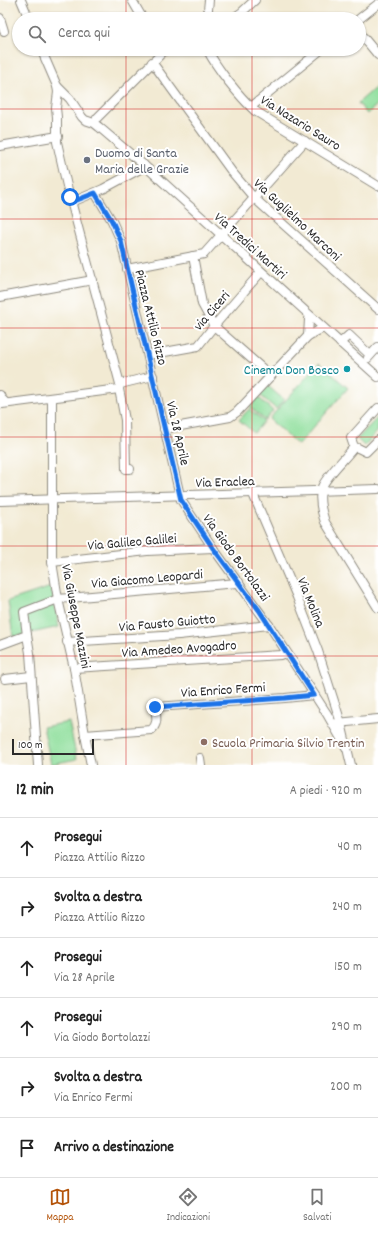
<!DOCTYPE html>
<html lang="it">
<head>
<meta charset="utf-8">
<style>
  body { margin:0; font-family:Dekko,sans-serif; background:#f2f2f2; color:#222 }
  .scale { position:absolute; left:12px; bottom:10px; width:82px; box-sizing:border-box; padding-left:4px; border:2px solid #2b2b2b; border-top:0; font-size:11px; line-height:14px; white-space:nowrap; color:#2b2b2b; -webkit-text-stroke:3px #fff; paint-order:stroke }
  .stop { position:absolute; width:12px; height:12px; margin:-9px; border:3px solid #1a73e8; border-radius:50%; background:#fff }
  .stop.end { background:#1a73e8; border-color:#fff; box-shadow:0 1px 4px #0008 }
  .list { margin:0; padding:0; list-style:none }
  h2 { display:flex; justify-content:space-between; align-items:center; height:52px; margin:0; padding:0 16px; font-size:17px }
  h2 small { font-size:13px; font-weight:400; color:#767676 }
  .list li { display:grid; grid-template-columns:26px 1fr auto; gap:12px; align-items:center; box-sizing:border-box; height:60px; padding:0 16px; border-top:1px solid #e0e0e0 }
  .list b { display:block; font-size:15px; white-space:nowrap }
  .list p { margin:0; font-size:13px; white-space:nowrap; color:#767676 }
  .list em { font-size:13px; font-style:normal; color:#767676 }
  .icon { flex:none; width:22px; height:22px; fill:none; stroke:currentColor; stroke-width:2; stroke-linecap:round; stroke-linejoin:round }
  .map { position:relative; flex:none; width:378px; height:765px; overflow:hidden }
  .search { position:absolute; background:#fff; box-shadow:0 1px 3px #0004; left:12px; right:12px; top:12px; height:44px; display:flex; align-items:center; gap:10px; box-sizing:border-box; padding:0 14px; border-radius:22px; color:#767676; font-size:15px }
  .sheet { height:412px; background:#fff }
  nav { display:flex; justify-content:space-around; align-items:center; box-sizing:border-box; height:56px; border-top:1px solid #e0e0e0; background:#fff; font-size:11px; color:#767676 }
  nav a { display:grid; justify-items:center; gap:2px }
  nav .on { color:#b45309 }
  .map>svg:first-child { display:block }
</style>
</head>
<body>
<div class="map">
<svg width="378" height="765" viewBox="0 0 378 765">
  <rect width="100%" height="100%" fill="#fff"/>
  <filter id="ink" filterUnits="userSpaceOnUse"><feTurbulence type="fractalNoise" baseFrequency=".025" numOctaves="2"/><feDisplacementMap in="SourceGraphic" scale="8" xChannelSelector="R" yChannelSelector="G"/><feConvolveMatrix kernelMatrix="1 2 1 2 8 2 1 2 1" color-interpolation-filters="sRGB"/></filter>
  <filter id="wash" filterUnits="userSpaceOnUse"><feTurbulence type="fractalNoise" baseFrequency=".012" numOctaves="4" result="noise"/><feDisplacementMap in="SourceGraphic" scale="16" xChannelSelector="R" yChannelSelector="G"/><feGaussianBlur stdDeviation="0.9" result="paint"/><feColorMatrix in="noise" values="0 0 0 0 0 0 0 0 0 0 0 0 0 0 0 0 0 1.4 0 .05"/><feComposite in="paint" operator="in"/></filter>
  <g filter="url(#wash)">
    <rect width="100%" height="100%" fill="#f2ead3"/>
    <g fill="#90df9d" stroke="#5e8564">
      <polygon points="375,88 378,91 378,104 367,114 358,103"/>
      <polygon points="319,363 348,388 298,445 269,419"/>
      <polygon points="268,386 284,400 276,409 260,395"/>
      <polygon points="258,397 273,411 265,420 250,407"/>
      <polygon points="249,409 264,421 254,433 239,420"/>
      <polygon points="378,417 378,431 364,446 357,439"/>
      <polygon points="51,587 59,627 13,637 8,601"/>
      <polygon points="69,722 77,759 51,764 43,727"/>
    </g>
  </g>
  <g filter="url(#ink)">
    <g fill="none" stroke-linecap="round" stroke-linejoin="round">
      <defs>
        <g id="minor">
          <polyline points="21,0 29,19"/>
          <polyline points="132,0 143,19"/>
          <polyline points="0,18 4,31"/>
          <polyline points="207,19 209,0"/>
          <polyline points="232,19 242,12 255,0"/>
          <polyline points="359,19 378,4"/>
          <polyline points="359,32 378,55"/>
          <polyline points="41,49 57,86 58,92 56,108 57,117 57,142 67,186 120,384"/>
          <path d="M 207,49 C 217,69 239,96 255,111 L 378,186"/>
          <polyline points="152,62 232,172 254,198 378,309"/>
          <polyline points="57,86 70,99 82,117 85,120 94,123 99,127 153,173 378,377"/>
          <polyline points="251,107 322,49"/>
          <polyline points="97,118 166,49"/>
          <polyline points="0,146 58,136"/>
          <polyline points="95,193 112,221 121,241 181,500 213,548 269,625 327,714 347,749"/>
          <polyline points="72,202 103,189 140,169 144,165"/>
          <polyline points="193,256 202,304 214,326 271,376"/>
          <polyline points="127,269 204,254 305,141"/>
          <polyline points="0,297 93,280"/>
          <polyline points="308,336 309,319 310,316"/>
          <polyline points="340,343 349,335 370,355"/>
          <polyline points="148,355 198,346 214,326 261,272"/>
          <polyline points="368,358 378,347"/>
          <polyline points="120,384 153,376"/>
          <polyline points="119,389 125,420 126,469 130,469"/>
          <polyline points="0,395 1,398 6,403"/>
          <polyline points="52,398 52,562 58,599 74,668 85,735 91,765"/>
          <polyline points="2,404 119,389 120,384"/>
          <polyline points="378,408 351,438 354,447 358,448 366,452 378,440"/>
          <polyline points="164,429 230,417 237,412 308,336 323,328"/>
          <path d="M 354,447 C 345,459 327,475 322,487 C 318,497 322,513 325,522 L 378,608"/>
          <polyline points="253,494 297,597 318,651 341,723 351,765"/>
          <polyline points="0,501 378,489"/>
          <polyline points="52,562 147,551 213,548"/>
          <polyline points="27,635 30,653 38,765"/>
          <polyline points="67,642 179,635 269,625"/>
          <polyline points="0,645 27,635 24,612 58,599 237,583 239,582"/>
          <polyline points="74,668 281,655 286,653"/>
          <polyline points="5,679 31,676"/>
          <polyline points="337,723 378,719"/>
          <path d="M 85,735 L 151,730 C 159,724 156,715 155,707 L 285,698 L 314,695"/>
          <polyline points="200,758 201,765"/>
        </g>
      </defs>
      <use href="#minor" stroke="#8e8a7f" stroke-width="10"/>
      <use href="#minor" stroke="#fff" stroke-width="8"/>
    </g>
  </g>
  <g fill="none" stroke-linecap="round" stroke-linejoin="round" filter="url(#ink)">
    <polyline stroke="#1a73e8" stroke-width="5" points="70,197 72,202 95,193 112,221 121,241 181,500 213,548 259,610 314,695 285,698 155,707"/>
  </g>
  <path fill="none" stroke="#d62828" stroke-width="1" stroke-opacity="0.55" d="M 126,0 L 126,19M 252,0 L 252,19M 126,49 L 126,765M 252,49 L 252,765M 0,109 L 378,109M 0,219 L 378,219M 0,328 L 378,328M 0,437 L 378,437M 0,546 L 378,546M 0,656 L 378,656"/>
  <circle fill="#6b7280" stroke="#fff" stroke-width="1.5" cx="87" cy="160" r="4"/>
  <circle fill="#0f9aa8" stroke="#fff" stroke-width="1.5" cx="347" cy="369" r="4"/>
  <circle fill="#8d6e63" stroke="#fff" stroke-width="1.5" cx="204" cy="742" r="4"/>
  <g text-anchor="middle" stroke-width="4" stroke-linejoin="round" paint-order="stroke">
    <g font-size="14" fill="#2b2b2b" stroke="#fff">
      <text transform="translate(301 122) rotate(32)" y="5">Via Nazario Sauro</text>
      <text transform="translate(298 219) rotate(43)" y="5">Via Guglielmo Marconi</text>
      <text transform="translate(251 245) rotate(42)" y="5">Via Tredici Martiri</text>
      <text transform="translate(211 310) rotate(-49)" y="5">via Ciceri</text>
      <text transform="translate(152 317) rotate(76)" y="5">Piazza Attilio Rizzo</text>
      <text transform="translate(179 433) rotate(77)" y="5">Via 28 Aprile</text>
      <text transform="translate(225 481) rotate(-2)" y="5">Via Eraclea</text>
      <text transform="translate(132 541) rotate(-5)" y="5">Via Galileo Galilei</text>
      <text transform="translate(237 557) rotate(54)" y="5">Via Giodo Bortolazzi</text>
      <text transform="translate(147 578) rotate(-5)" y="5">Via Giacomo Leopardi</text>
      <text transform="translate(312 602) rotate(68)" y="5">Via Molina</text>
      <text transform="translate(77 616) rotate(79)" y="5">Via Giuseppe Mazzini</text>
      <text transform="translate(167 622) rotate(-5)" y="5">Via Fausto Guiotto</text>
      <text transform="translate(179 648) rotate(-4)" y="5">Via Amedeo Avogadro</text>
      <text transform="translate(223 689) rotate(-4)" y="5">Via Enrico Fermi</text>
    </g>
    <g font-size="14" fill="#5b616d" stroke="#fff" text-anchor="start">
      <text x="95" y="157">Duomo di Santa<tspan x="95" dy="16">Maria delle Grazie</tspan></text>
    </g>
    <g font-size="14" fill="#0d838f" stroke="#fff" text-anchor="end">
      <text x="339" y="374">Cinema Don Bosco</text>
    </g>
    <g font-size="14" fill="#785e54" stroke="#fff" text-anchor="start">
      <text x="212" y="747">Scuola Primaria Silvio Trentin</text>
    </g>
  </g>
</svg>
<div class="scale">100 m</div>
<div class="stop" style="left:70px;top:197px"></div>
<div class="stop end" style="left:155px;top:707px"></div>
<div class="search"><svg class="icon" aria-label="search" viewBox="0 0 24 24"><circle cx="10" cy="10" r="6"/><path d="M15 15l6 6"/></svg>Cerca qui</div>
</div>
<section class="sheet">
<h2>12 min<small>A piedi · 920 m</small></h2>
<ul class="list">
<li><svg class="icon" aria-label="ahead" viewBox="0 0 24 24"><path d="M12 20V5M6 11l6-6 6 6"/></svg><div><b>Prosegui</b><p>Piazza Attilio Rizzo</p></div><em>40 m</em></li>
<li><svg class="icon" aria-label="right" viewBox="0 0 24 24"><path d="M7 20v-9h11M14 6l5 5-5 5"/></svg><div><b>Svolta a destra</b><p>Piazza Attilio Rizzo</p></div><em>240 m</em></li>
<li><svg class="icon" aria-label="ahead" viewBox="0 0 24 24"><path d="M12 20V5M6 11l6-6 6 6"/></svg><div><b>Prosegui</b><p>Via 28 Aprile</p></div><em>150 m</em></li>
<li><svg class="icon" aria-label="ahead" viewBox="0 0 24 24"><path d="M12 20V5M6 11l6-6 6 6"/></svg><div><b>Prosegui</b><p>Via Giodo Bortolazzi</p></div><em>290 m</em></li>
<li><svg class="icon" aria-label="right" viewBox="0 0 24 24"><path d="M7 20v-9h11M14 6l5 5-5 5"/></svg><div><b>Svolta a destra</b><p>Via Enrico Fermi</p></div><em>200 m</em></li>
<li><svg class="icon" aria-label="arrive" viewBox="0 0 24 24"><path d="M6 21V4h12l-3 4 3 4H6"/></svg><div><b>Arrivo a destinazione</b></div></li>
</ul>
</section>
<nav>
<a class="on"><svg class="icon" aria-label="map" viewBox="0 0 24 24"><path d="M3 6l6-2 6 2 6-2v14l-6 2-6-2-6 2zM9 4v14M15 6v14"/></svg>Mappa</a>
<a><svg class="icon" aria-label="directions" viewBox="0 0 24 24"><path d="M12 3l9 9-9 9-9-9zM9 14v-3h6M13 9l2 2-2 2"/></svg>Indicazioni</a>
<a><svg class="icon" aria-label="saved" viewBox="0 0 24 24"><path d="M7 4h10v16l-5-4-5 4z"/></svg>Salvati</a>
</nav>
</body>
</html>
